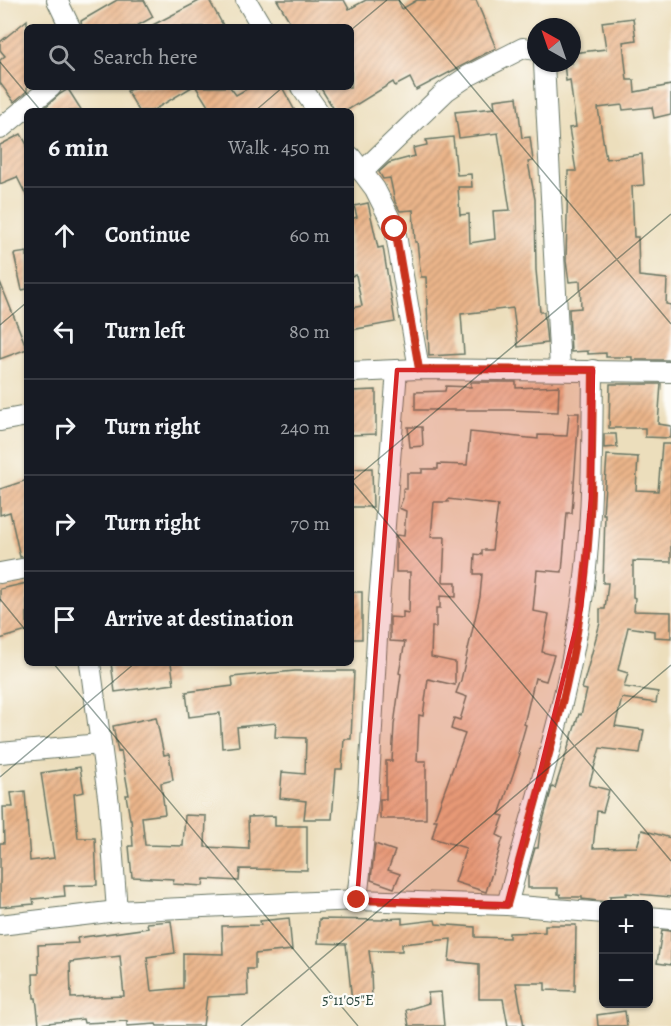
<!DOCTYPE html>
<html lang="en">
<head>
<meta charset="utf-8">
<style>
  body { margin:0; font-family:Alegreya,serif; background:#20242c; color:#f1f3f6 }
  .controls { position:absolute; right:18px; bottom:18px; display:grid; overflow:hidden; border-radius:9px; box-shadow:0 2px 4px #0004 }
  .controls button { width:54px; height:54px; display:grid; place-items:center; padding:0; border:0; border-bottom:2px solid #363941; background:#171b24; color:#f1f3f6; font:30px sans-serif }
  .compass { position:absolute; left:527px; top:18px; width:54px; height:54px; border-radius:50%; background:#171b24; box-shadow:0 2px 4px #0004; rotate:320deg }
  .stop { position:absolute; width:18px; height:18px; margin:-14px; border:4px solid #c8321e; border-radius:50%; background:#fff }
  .stop.end { background:#c8321e; border-color:#fff; box-shadow:0 2px 6px #0008 }
  .list { margin:0; padding:0; list-style:none }
  h2 { display:flex; justify-content:space-between; align-items:center; height:78px; margin:0; padding:0 24px; font-size:26px }
  h2 small { font-size:20px; font-weight:400; color:#9ea1a6 }
  .list li { display:grid; grid-template-columns:39px 1fr auto; gap:18px; align-items:center; box-sizing:border-box; height:96px; padding:0 24px; border-top:2px solid #363941 }
  .list b { display:block; font-size:22px; white-space:nowrap }
  .list em { font-size:20px; font-style:normal; color:#9ea1a6 }
  .icon { flex:none; width:33px; height:33px; fill:none; stroke:currentColor; stroke-width:2; stroke-linecap:round; stroke-linejoin:round }
  .map { position:relative; flex:none; width:671px; height:1026px; overflow:hidden }
  .search { position:absolute; background:#171b24; box-shadow:0 2px 4px #0004; left:24px; top:24px; width:330px; height:66px; display:flex; align-items:center; gap:15px; box-sizing:border-box; padding:0 21px; border-radius:9px; color:#9ea1a6; font-size:22px }
  .panel { position:absolute; background:#171b24; box-shadow:0 2px 4px #0004; left:24px; top:108px; width:330px; height:558px; border-radius:9px }
  .map>svg:first-child { display:block }
</style>
</head>
<body>
<div class="map">
<svg width="671" height="1026" viewBox="0 0 671 1026">
  <defs>
    <pattern id="building-hatch" width="6" height="6" patternUnits="userSpaceOnUse" patternTransform="scale(1.5)"><rect width="6" height="6" fill="#ebb58a"/><path d="M-1 1l2-2M0 6l6-6M5 7l2-2" fill="none" stroke="#be9472"/></pattern>
  </defs>
  <rect width="100%" height="100%" fill="#fdfcf7"/>
  <filter id="ink" filterUnits="userSpaceOnUse"><feTurbulence type="fractalNoise" baseFrequency=".0167" numOctaves="2"/><feDisplacementMap in="SourceGraphic" scale="12" xChannelSelector="R" yChannelSelector="G"/><feConvolveMatrix kernelMatrix="1 2 1 2 8 2 1 2 1" color-interpolation-filters="sRGB"/></filter>
  <filter id="wash" filterUnits="userSpaceOnUse"><feTurbulence type="fractalNoise" baseFrequency=".008" numOctaves="4" result="noise"/><feDisplacementMap in="SourceGraphic" scale="24" xChannelSelector="R" yChannelSelector="G"/><feGaussianBlur stdDeviation="1.35" result="paint"/><feColorMatrix in="noise" values="0 0 0 0 0 0 0 0 0 0 0 0 0 0 0 0 0 1.4 0 .05"/><feComposite in="paint" operator="in"/></filter>
  <g filter="url(#wash)">
    <rect width="100%" height="100%" fill="#ecdebc"/>
    <g id="blocks">
      <g fill="url(#building-hatch)" fill-rule="evenodd">
        <polygon points="117,0 144,0 153,17 135,27 82,27 81,21"/>
        <polygon points="201,0 209,0 224,27 149,27"/>
        <polygon points="277,0 344,0 349,9 366,0 398,0 402,9 417,0 476,0 496,48 416,90 410,78 395,86 393,82 346,111 335,111 320,87 351,87 351,27 293,27"/>
        <polygon points="633,18 636,40 623,42 627,80 634,80 635,92 671,85 671,114 654,118 652,107 623,110 622,105 598,108 606,159 642,154 644,185 632,186 634,237 638,237 639,276 667,279 666,304 671,305 671,360 632,360 632,357 606,357 606,353 588,354 588,351 571,352 569,309 581,308 580,281 569,282 566,261 568,171 576,171 569,128 576,127 570,80 566,81 564,63 572,63 572,53 606,49 602,22"/>
        <polygon points="27,20 27,91 14,102 0,83 0,60 5,56 0,50 0,42"/>
        <polygon points="134,87 192,87 152,111 139,111 127,91"/>
        <polygon points="196,87 230,87 236,95 250,87 282,87 295,111 211,111"/>
        <polygon points="68,89 82,111 41,111 60,94"/>
        <polygon points="517,97 522,138 530,137 533,161 528,162 535,199 536,270 540,312 544,312 547,343 518,347 513,308 461,314 464,354 429,356 426,277 421,277 417,242 415,242 413,210 400,211 395,202 390,178 383,179 379,172 389,163 415,156 413,148 427,145 426,140 453,137 457,175 471,174 472,187 458,187 460,215 469,214 470,243 495,239 493,211 510,210 498,133 459,138 455,112 495,108 494,100"/>
        <polygon points="21,134 27,145 27,197 17,177 0,184 0,145"/>
        <polygon points="368,203 378,248 383,247 395,322 351,330 351,308 362,306 356,275 351,276 351,219 357,217 354,206"/>
        <polygon points="27,252 27,289 22,290 14,254"/>
        <polygon points="0,282 27,349 0,359"/>
        <polygon points="471,382 516,382 516,388 559,386 558,412 509,410 415,410 415,392 445,391 446,386 471,387"/>
        <polygon points="610,384 661,384 658,424 671,426 671,438 645,437 645,428 609,428"/>
        <polygon points="376,390 376,434 351,435 351,391"/>
        <polygon points="569,413 579,413 572,513 567,513 562,572 537,570 533,611 549,614 542,652 554,655 546,681 535,678 524,724 526,725 518,753 520,754 499,815 504,816 497,835 503,838 486,892 455,882 466,848 432,838 437,820 434,820 465,734 451,729 454,718 460,720 467,697 456,693 461,680 480,597 482,574 474,574 475,554 482,555 482,550 492,550 498,505 448,499 448,502 434,502 431,537 445,537 443,582 456,582 456,597 440,596 440,608 436,608 436,627 432,627 431,657 455,662 455,685 428,679 423,716 419,715 417,761 426,761 426,819 380,819 380,799 386,799 386,761 392,761 394,725 401,674 399,673 405,642 390,641 390,617 403,618 403,612 409,613 410,572 396,572 396,535 404,536 406,511 399,508 403,498 403,489 407,489 407,473 422,473 422,469 438,469 438,464 467,465 470,432 538,439 538,435 567,436"/>
        <polygon points="408,427 422,427 423,446 410,447"/>
        <polygon points="604,434 616,434 617,447 604,448"/>
        <polygon points="662,444 671,444 671,562 633,561 633,597 635,598 634,611 671,612 671,638 654,637 654,631 628,627 618,670 628,673 624,687 658,692 656,703 622,698 615,726 644,730 640,753 600,748 589,785 609,790 603,812 597,811 593,848 637,847 642,830 671,838 671,897 626,893 626,895 610,896 610,902 607,902 582,899 582,897 561,897 560,894 558,894 558,888 528,888 528,872 535,848 538,848 540,832 552,787 555,788 579,714 581,715 587,690 582,689 600,623 600,609 605,609 608,583 603,583 605,514 603,514 607,455 638,457 636,490 658,491"/>
        <polygon points="372,468 373,507 351,507 351,469"/>
        <polygon points="27,480 27,556 20,557 10,512 0,515 0,489"/>
        <polygon points="27,583 27,631 0,639 0,589"/>
        <rect x="351" y="592" width="11" height="47"/>
        <polygon points="111,663 171,663 174,684 115,692"/>
        <polygon points="295,671 354,671 351,739 344,739 342,769 336,769 332,819 304,819 306,801 280,798 282,772 305,774 306,738 275,737 276,723 237,727 239,746 222,748 220,713 189,717 186,692 233,686 232,677"/>
        <polygon points="156,717 164,755 169,754 173,780 161,783 165,814 142,817 145,845 183,846 185,815 206,816 205,847 249,849 248,817 275,816 275,826 307,826 307,870 240,869 239,881 204,879 203,886 173,884 174,879 132,877 129,846 133,846 131,819 130,819 126,795 129,795 121,751 118,752 113,726"/>
        <polygon points="80,767 84,792 74,794 78,838 95,838 97,885 64,886 65,896 33,899 34,904 0,907 0,843 4,843 3,807 13,807 11,793 25,791 30,861 54,858 41,773"/>
        <polygon points="375,844 395,851 388,870 400,874 394,888 371,880"/>
        <path d="M 289,918 L 292,950 L 255,954 L 255,969 L 247,969 L 248,995 L 207,997 L 203,1026 L 157,1026 L 156,1024 L 127,1026 L 127,1021 L 84,1023 L 83,1019 L 39,1024 L 36,998 L 34,998 L 33,974 L 39,974 L 38,945 L 78,943 L 77,938 L 148,928 L 147,923 L 171,921 L 175,953 L 147,957 L 151,991 L 183,988 L 183,953 L 223,954 L 222,926 L 261,925 L 260,921 ZM 120,956 L 124,996 L 71,998 L 70,962 Z"/>
        <polygon points="402,918 402,924 435,920 436,924 475,927 475,937 509,938 509,933 545,932 545,925 576,925 575,991 545,990 545,983 516,983 524,1026 508,1026 503,999 479,999 479,964 449,961 451,939 402,944 402,951 369,951 372,972 371,972 372,1000 352,1002 346,944 318,943 319,919 383,920 383,919"/>
        <polygon points="662,930 671,931 671,965 657,963"/>
        <polygon points="441,992 444,1026 409,1026 406,1010 429,1003 428,993"/>
        <polygon points="625,1011 627,1026 598,1026 597,1015"/>
      </g>
    </g>
  </g>
  <g filter="url(#ink)">
    <use href="#blocks" fill-opacity="0" stroke="#677564" stroke-width="1.5"/>
    <g fill="none" stroke-linecap="round" stroke-linejoin="round">
      <defs>
        <g id="minor">
          <polyline points="57,0 70,27"/>
          <polyline points="246,0 262,27"/>
          <polyline points="544,63 560,369"/>
          <polyline points="301,87 318,111"/>
          <polyline points="0,129 51,87"/>
          <polyline points="351,157 375,189 395,229 419,369"/>
          <polyline points="362,172 446,91 468,76 523,48 536,50"/>
          <polyline points="351,372 419,369 671,372"/>
          <polyline points="0,421 27,416"/>
          <polyline points="0,573 27,568"/>
          <polyline points="90,663 109,804 117,911"/>
          <polyline points="0,753 101,744"/>
          <polyline points="357,900 368,799 379,602 397,370"/>
          <path d="M 507,905 C 533,807 566,708 581,608 C 593,529 592,449 593,370"/>
          <polyline points="648,917 671,919"/>
          <polyline points="0,925 117,911 357,900 507,905 604,913"/>
        </g>
      </defs>
      <use href="#minor" stroke="#677564" stroke-width="22"/>
      <use href="#minor" stroke="#fff" stroke-width="20"/>
    </g>
  </g>
  <g fill="none" stroke-linecap="round" stroke-linejoin="round" filter="url(#ink)">
    <path stroke="#c8321e" stroke-width="8" d="M 357,900 L 507,905 C 533,807 566,708 581,608 C 593,529 592,449 593,370 L 419,369 L 395,229"/>
  </g>
  <path fill="#d62828" fill-opacity="0.2" stroke="#d62828" stroke-width="4.5" stroke-linejoin="round" d="M 397,370 L 593,370 L 591,499 L 581,607 L 507,905 L 357,900 Z"/>
  <path fill="none" stroke="#1f3d34" stroke-width="1.5" stroke-opacity="0.45" d="M 399,0 L 671,324M 351,30 L 387,0M 0,62 L 41,111M 255,111 L 283,87M 0,325 L 27,302M 351,480 L 671,861M 351,482 L 671,214M 0,599 L 27,632M 53,663 L 358,1026M 0,777 L 135,663M 241,1026 L 671,665"/>
  <g font-size="15" text-anchor="middle" fill="#1f3d34" stroke="#fdfcf7" stroke-width="4.5" stroke-linejoin="round" paint-order="stroke">
    <text x="348" y="1005">5°11'05"E</text>
  </g>
</svg>
<div class="controls">
<button>+</button>
<button>−</button>
</div>
<svg class="compass" viewBox="-18 -18 36 36"><path d="M0-13l5 13h-10z" fill="#e53935"/><path d="M0 13l5-13h-10z" fill="#9ea1a6"/></svg>
<div class="stop" style="left:395px;top:229px"></div>
<div class="stop end" style="left:357px;top:900px"></div>
<div class="search"><svg class="icon" aria-label="search" viewBox="0 0 24 24"><circle cx="10" cy="10" r="6"/><path d="M15 15l6 6"/></svg>Search here</div>
<section class="panel">
<h2>6 min<small>Walk · 450 m</small></h2>
<ul class="list">
<li><svg class="icon" aria-label="ahead" viewBox="0 0 24 24"><path d="M12 20V5M6 11l6-6 6 6"/></svg><div><b>Continue</b></div><em>60 m</em></li>
<li><svg class="icon" aria-label="left" viewBox="0 0 24 24"><path d="M17 20v-9H6M10 6l-5 5 5 5"/></svg><div><b>Turn left</b></div><em>80 m</em></li>
<li><svg class="icon" aria-label="right" viewBox="0 0 24 24"><path d="M7 20v-9h11M14 6l5 5-5 5"/></svg><div><b>Turn right</b></div><em>240 m</em></li>
<li><svg class="icon" aria-label="right" viewBox="0 0 24 24"><path d="M7 20v-9h11M14 6l5 5-5 5"/></svg><div><b>Turn right</b></div><em>70 m</em></li>
<li><svg class="icon" aria-label="arrive" viewBox="0 0 24 24"><path d="M6 21V4h12l-3 4 3 4H6"/></svg><div><b>Arrive at destination</b></div></li>
</ul>
</section>
</div>
</body>
</html>
